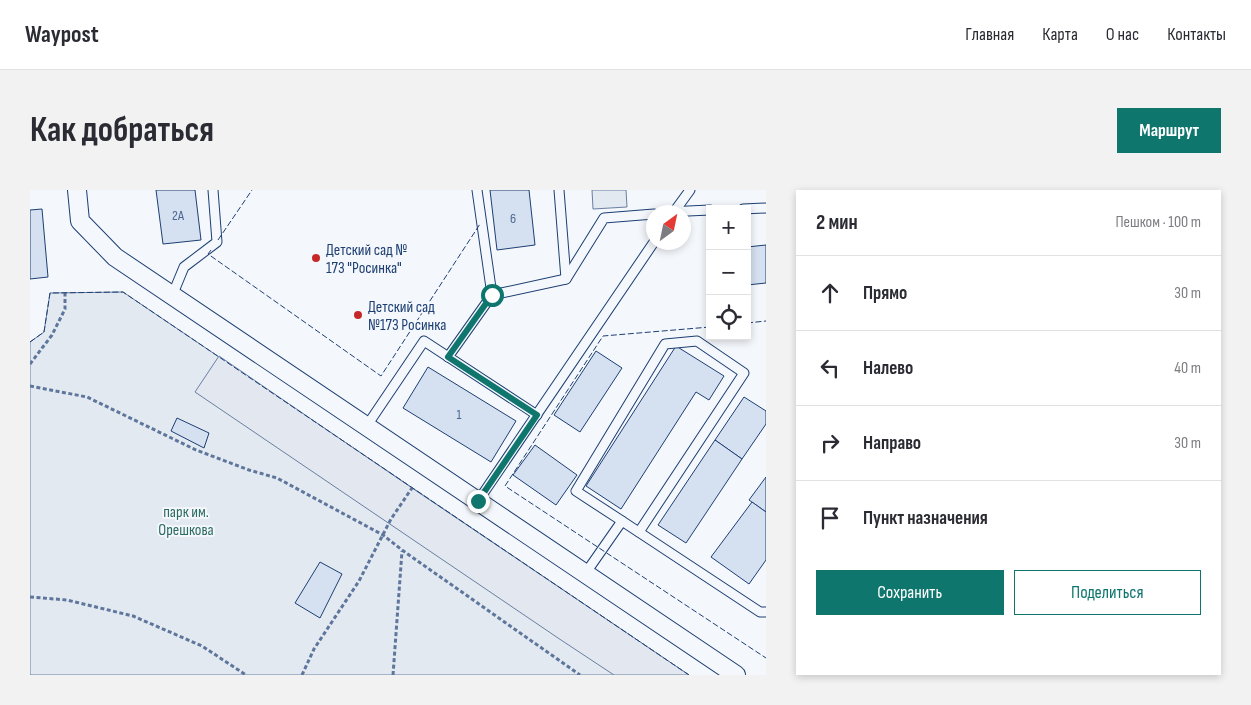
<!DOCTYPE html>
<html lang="ru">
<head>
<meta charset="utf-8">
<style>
  body { margin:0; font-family:"Sofia Sans Condensed",sans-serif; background:#f2f2f3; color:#2b2b33 }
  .controls { position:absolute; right:15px; top:15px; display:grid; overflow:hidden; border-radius:0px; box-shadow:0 2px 8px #0003 }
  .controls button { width:45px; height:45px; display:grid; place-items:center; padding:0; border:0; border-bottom:1px solid #e1e1e2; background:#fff; color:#2b2b33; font:25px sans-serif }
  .compass { position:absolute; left:616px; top:15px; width:45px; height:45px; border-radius:50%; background:#fff; box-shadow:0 2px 8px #0003; rotate:33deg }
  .stop { position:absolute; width:15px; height:15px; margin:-11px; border:4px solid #0f766e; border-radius:50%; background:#fff }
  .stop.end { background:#0f766e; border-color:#fff; box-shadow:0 1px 5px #0008 }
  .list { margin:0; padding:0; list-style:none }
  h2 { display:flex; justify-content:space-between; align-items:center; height:65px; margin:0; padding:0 20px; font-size:21px }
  h2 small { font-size:16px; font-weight:400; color:#7c7c81 }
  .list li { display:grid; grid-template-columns:32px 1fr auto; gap:15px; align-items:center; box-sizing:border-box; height:75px; padding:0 20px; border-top:1px solid #e1e1e2 }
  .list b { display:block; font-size:19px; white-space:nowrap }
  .list em { font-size:16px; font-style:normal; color:#7c7c81 }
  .actions { display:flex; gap:10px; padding:15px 20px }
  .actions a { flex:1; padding:11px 0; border:1px solid #0f766e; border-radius:0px; text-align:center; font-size:18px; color:#0f766e }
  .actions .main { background:#0f766e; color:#fff }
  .icon { flex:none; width:28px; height:28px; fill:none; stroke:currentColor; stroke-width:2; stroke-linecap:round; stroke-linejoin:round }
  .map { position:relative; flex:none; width:736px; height:485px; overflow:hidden; border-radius:0px }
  header { display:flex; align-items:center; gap:30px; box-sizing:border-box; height:70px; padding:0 25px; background:#fff; border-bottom:1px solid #e1e1e2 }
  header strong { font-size:24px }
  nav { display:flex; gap:28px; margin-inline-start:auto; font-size:18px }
  .intro { display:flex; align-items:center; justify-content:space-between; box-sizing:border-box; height:120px; padding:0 30px }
  h1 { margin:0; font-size:35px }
  .button { padding:12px 22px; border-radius:0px; background:#0f766e; color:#fff; font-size:18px; font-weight:700 }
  main { display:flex; gap:30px; padding:0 30px }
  aside { flex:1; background:#fff; border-radius:0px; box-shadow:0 2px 8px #0003 }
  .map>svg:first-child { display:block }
</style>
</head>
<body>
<header>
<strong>Waypost</strong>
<nav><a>Главная</a><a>Карта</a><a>О нас</a><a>Контакты</a></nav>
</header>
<div class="intro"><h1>Как добраться</h1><a class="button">Маршрут</a></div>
<main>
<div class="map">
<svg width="736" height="485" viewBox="0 0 736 485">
  <rect width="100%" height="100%" fill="#f4f7fb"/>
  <g fill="#e3e9f0" stroke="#687fa3">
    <polygon points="562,0 596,0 597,17 563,19"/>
    <polygon points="93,102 659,485 0,485 0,152 14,142 20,103"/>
  </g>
  <polygon fill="#e3e8f0" stroke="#687fa3" points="189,166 382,298 659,485 584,485 531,450 165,202"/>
  <g fill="#d5e0f0" stroke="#1d3f73">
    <polygon points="126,0 165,0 171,50 133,54"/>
    <polygon points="460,0 499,0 505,55 467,60"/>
    <polygon points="12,19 18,87 0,89 0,20"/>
    <polygon points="736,55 736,93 717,95 717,57"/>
    <polygon points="646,156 694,186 679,210 666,202 591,319 556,296"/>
    <polygon points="566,161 592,178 550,242 524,225"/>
    <polygon points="398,177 486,231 461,272 373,218"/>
    <polygon points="714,207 736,221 736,234 712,269 685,250"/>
    <polygon points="147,228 179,243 174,258 141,241"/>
    <polygon points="685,250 712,269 656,353 628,335"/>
    <polygon points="505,255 547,285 526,315 483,285"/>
    <polygon points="736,287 736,322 719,310"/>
    <polygon points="722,312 736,322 736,370 719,394 681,367"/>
    <polygon points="290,372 312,384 290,428 265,413"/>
  </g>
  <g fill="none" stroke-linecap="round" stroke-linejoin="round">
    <defs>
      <g id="service">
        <polyline points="447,0 462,105"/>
        <polyline points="529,0 536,89"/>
        <polyline points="713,19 736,18"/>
        <polyline points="636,22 680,20"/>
        <polyline points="644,22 660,0"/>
        <polyline points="142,106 154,77 187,52 183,0"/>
        <polyline points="418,167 462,105 536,89 574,28 624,24"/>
        <polyline points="336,237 394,151 507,225"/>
        <polyline points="448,311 624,52"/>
        <polyline points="592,331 546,301 635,154 667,151 714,183 609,342"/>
        <polyline points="555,384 592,331 730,422 736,422"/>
      </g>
      <polyline id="minor" points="47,0 50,31 85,67 706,485"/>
    </defs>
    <use href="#service" stroke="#1d3f73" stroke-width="11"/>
    <use href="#minor" stroke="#1d3f73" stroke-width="20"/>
    <g stroke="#5e769c" stroke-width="3" stroke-dasharray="4 2.5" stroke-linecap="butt">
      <polyline points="0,174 22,145 35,119 35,103"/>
      <polyline points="0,196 57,207 166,260 219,280 247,288 353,345 372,360 550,485"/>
      <polyline points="0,407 37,410 103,426 172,456 216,485"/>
      <polyline points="272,485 284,459 329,391 361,329 382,298"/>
      <polyline points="363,485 372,361"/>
    </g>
    <use href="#service" stroke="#f4f7fb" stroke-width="9"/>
    <use href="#minor" stroke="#f4f7fb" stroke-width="18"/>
    <g stroke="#1d3f73" stroke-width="1" stroke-dasharray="6 2.5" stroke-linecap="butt">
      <polyline points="188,50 222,0"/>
      <polyline points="181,60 178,64 351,186 450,34"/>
      <polyline points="717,133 736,131"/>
      <polyline points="680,137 573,146 475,296 736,468"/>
      <polyline points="0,152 14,142 20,103 93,102 659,485"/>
    </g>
  </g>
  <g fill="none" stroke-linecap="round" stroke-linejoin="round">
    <polyline stroke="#0f766e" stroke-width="6" points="448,311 507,225 418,167 462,105"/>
  </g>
  <g fill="#c62828" stroke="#f4f7fb" stroke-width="2">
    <circle cx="286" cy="68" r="5"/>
    <circle cx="328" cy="125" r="5"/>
  </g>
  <g text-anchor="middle" stroke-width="4" stroke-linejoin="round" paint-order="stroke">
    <g font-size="14" fill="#4b6792">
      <text x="148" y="30">2А</text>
      <text x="483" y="33">6</text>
      <text x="429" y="229">1</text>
    </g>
    <g font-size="16" fill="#1d3f73" stroke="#f4f7fb" text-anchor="start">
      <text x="296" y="65">Детский сад №<tspan x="296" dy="18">173 "Росинка"</tspan></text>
      <text x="338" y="122">Детский сад<tspan x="338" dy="18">№173 Росинка</tspan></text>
    </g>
    <g font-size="16" fill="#2c6c60" stroke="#f4f7fb">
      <text x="156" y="327">парк им.<tspan x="156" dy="18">Орешкова</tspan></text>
    </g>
  </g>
</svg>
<div class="controls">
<button>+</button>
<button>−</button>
<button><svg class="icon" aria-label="locate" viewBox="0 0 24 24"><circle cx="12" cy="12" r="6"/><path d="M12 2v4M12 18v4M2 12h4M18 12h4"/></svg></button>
</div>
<svg class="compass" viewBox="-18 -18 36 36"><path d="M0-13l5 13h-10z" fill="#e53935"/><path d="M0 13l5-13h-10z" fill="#7c7c81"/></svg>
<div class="stop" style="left:462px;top:105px"></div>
<div class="stop end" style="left:448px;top:311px"></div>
</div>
<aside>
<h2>2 мин<small>Пешком · 100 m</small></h2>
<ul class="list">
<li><svg class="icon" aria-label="ahead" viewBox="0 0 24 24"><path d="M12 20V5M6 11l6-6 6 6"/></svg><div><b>Прямо</b></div><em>30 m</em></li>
<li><svg class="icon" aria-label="left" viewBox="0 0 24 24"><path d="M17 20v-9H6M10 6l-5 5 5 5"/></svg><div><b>Налево</b></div><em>40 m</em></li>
<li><svg class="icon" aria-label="right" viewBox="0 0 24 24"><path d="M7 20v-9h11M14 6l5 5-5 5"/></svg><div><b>Направо</b></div><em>30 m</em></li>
<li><svg class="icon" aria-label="arrive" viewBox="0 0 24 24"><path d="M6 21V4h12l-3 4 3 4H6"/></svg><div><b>Пункт назначения</b></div></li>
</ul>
<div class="actions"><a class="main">Сохранить</a><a>Поделиться</a></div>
</aside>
</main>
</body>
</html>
